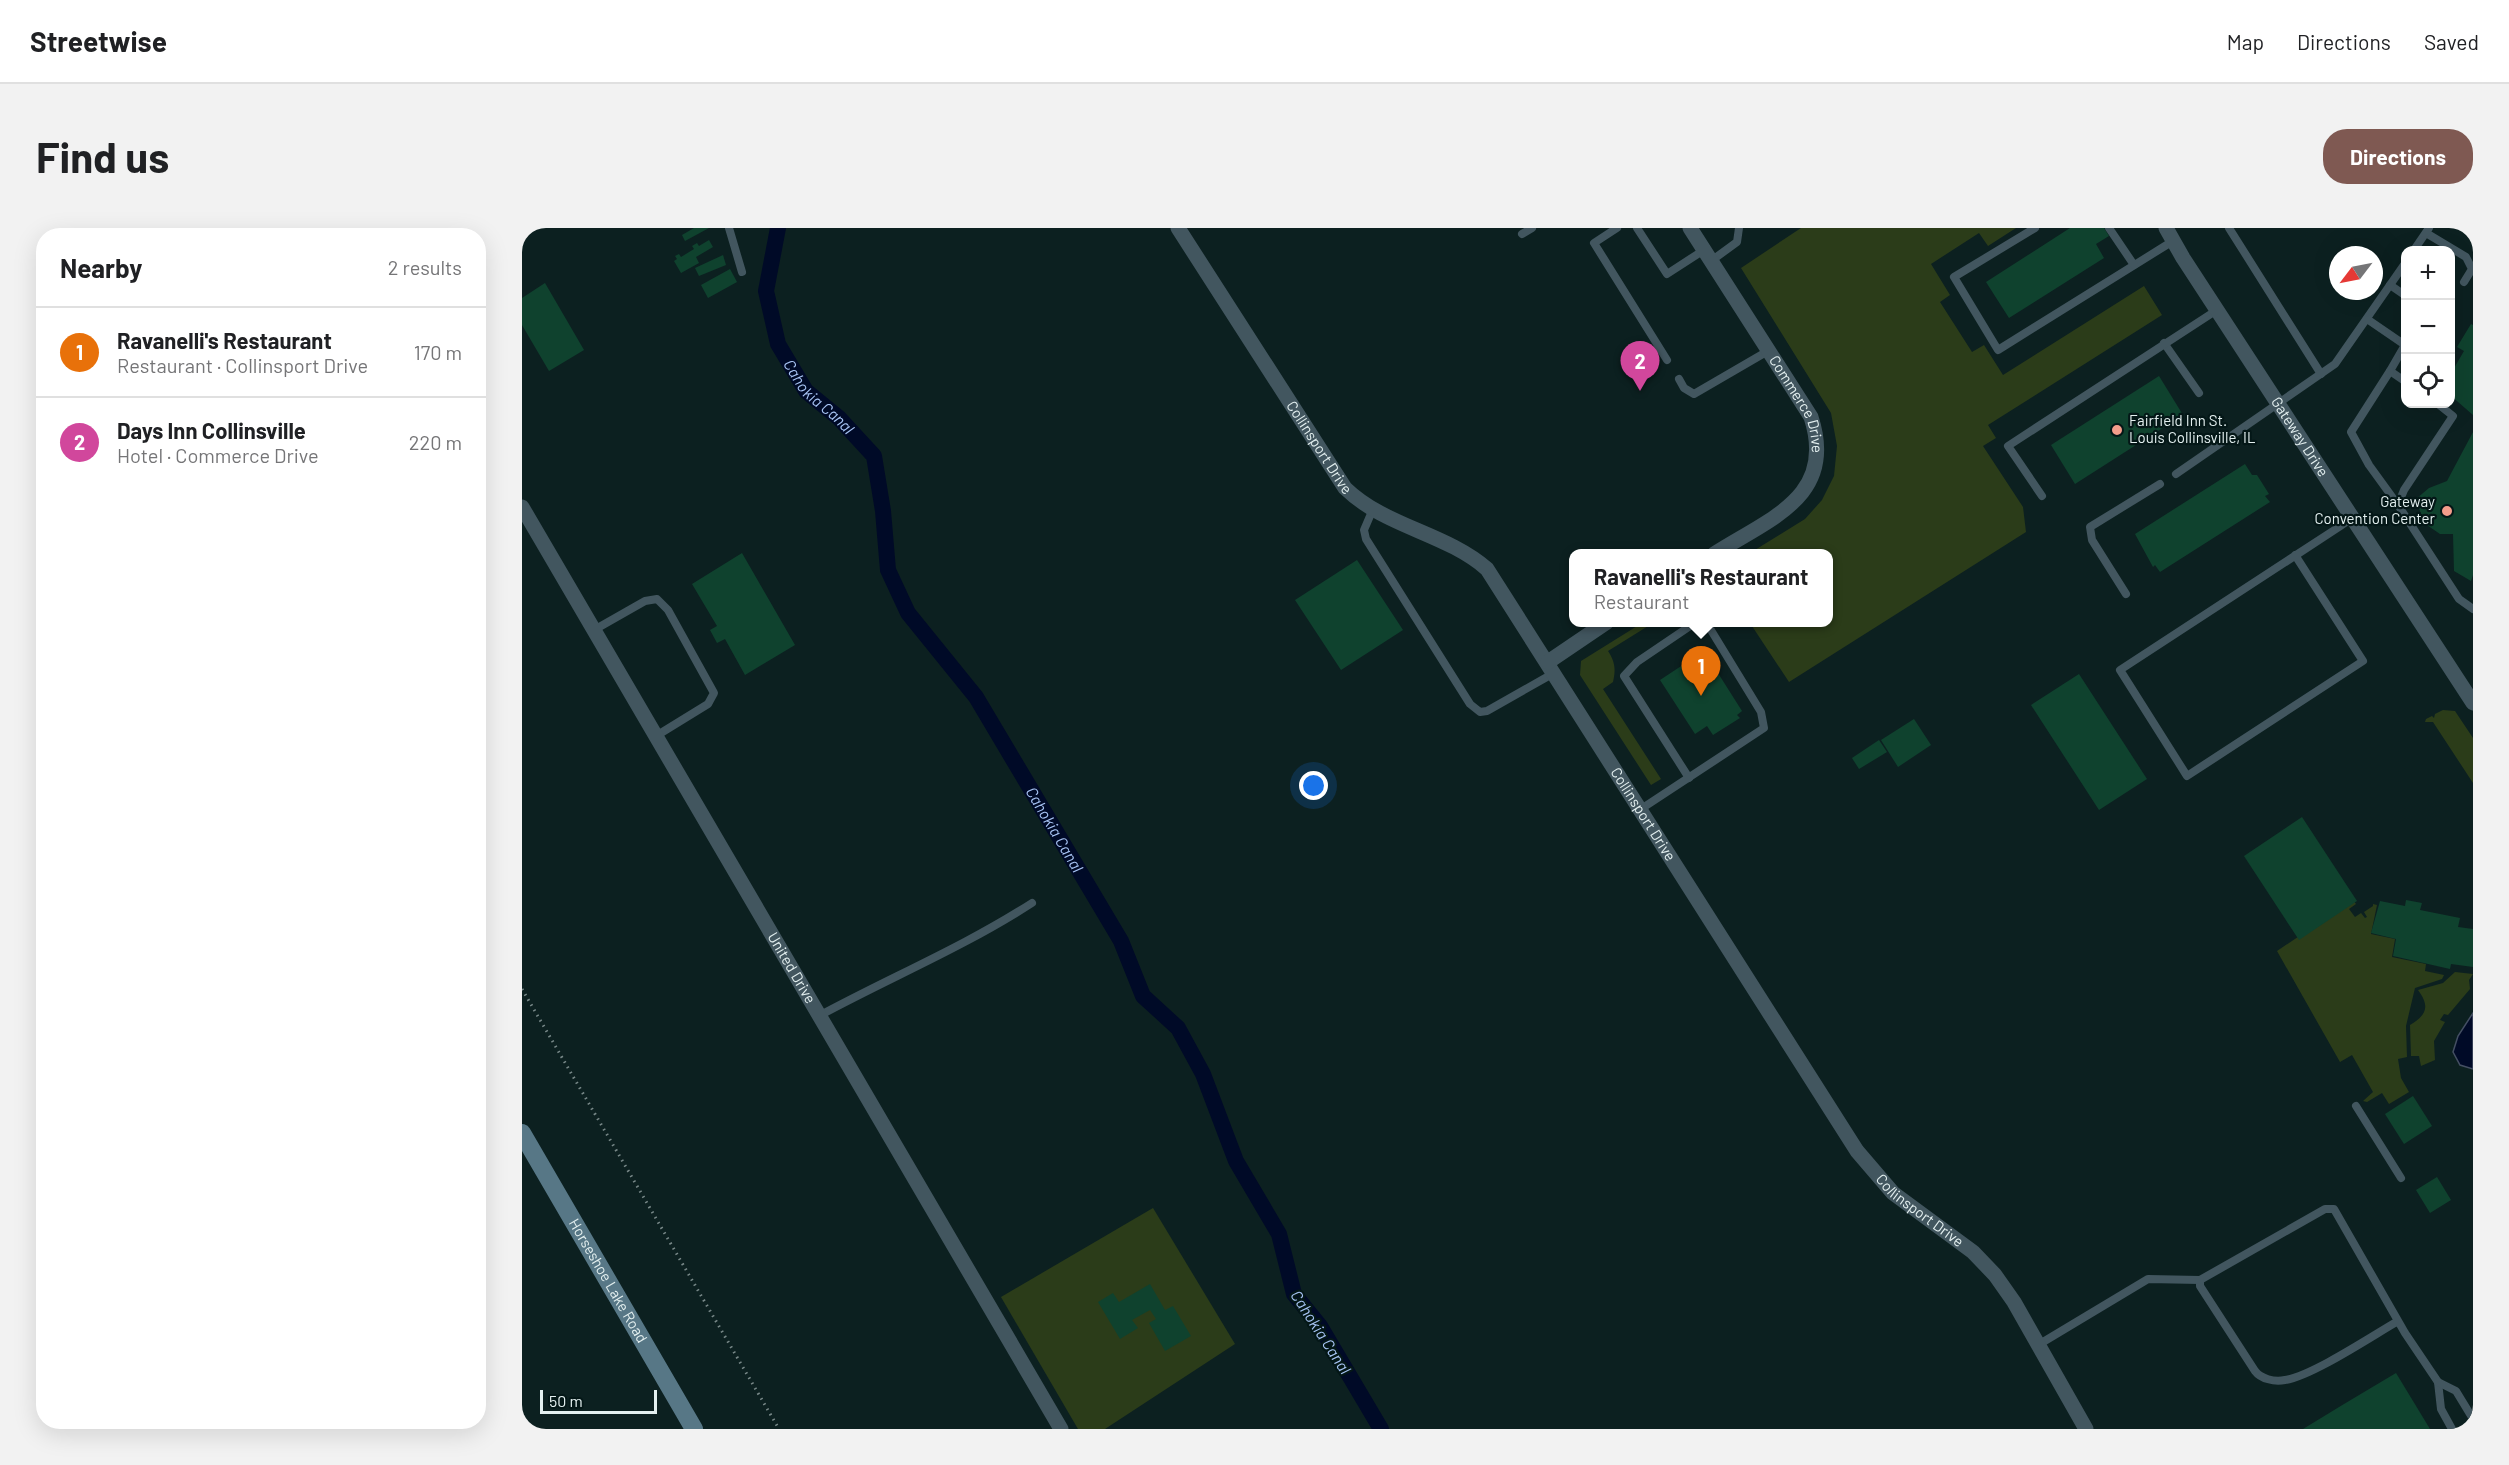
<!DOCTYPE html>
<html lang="en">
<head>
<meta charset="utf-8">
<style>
  body { margin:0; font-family:Barlow,sans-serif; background:#f2f2f2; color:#202124 }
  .controls { position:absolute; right:18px; top:18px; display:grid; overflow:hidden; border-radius:12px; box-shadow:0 6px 24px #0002 }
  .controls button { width:54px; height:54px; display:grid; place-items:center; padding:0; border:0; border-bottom:2px solid #e0e0e0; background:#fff; color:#202124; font:30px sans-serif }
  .compass { position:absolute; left:1807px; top:18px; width:54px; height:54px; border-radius:50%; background:#fff; box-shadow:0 6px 24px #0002; rotate:238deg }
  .scale { position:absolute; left:18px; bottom:15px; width:117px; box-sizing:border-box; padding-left:6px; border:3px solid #e4f0f0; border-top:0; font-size:16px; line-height:21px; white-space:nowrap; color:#e4f0f0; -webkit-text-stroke:4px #041717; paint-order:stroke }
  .you { position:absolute; left:792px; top:558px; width:21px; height:21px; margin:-15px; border:4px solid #fff; border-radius:50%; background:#1a73e8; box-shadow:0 0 0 9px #1a73e833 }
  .badge { display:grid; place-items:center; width:39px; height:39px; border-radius:50%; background:#7f5952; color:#fff; font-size:20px; font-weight:700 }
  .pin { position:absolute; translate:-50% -50px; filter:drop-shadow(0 2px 3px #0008) }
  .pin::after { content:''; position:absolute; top:32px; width:21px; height:18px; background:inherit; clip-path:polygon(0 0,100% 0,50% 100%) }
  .popup { position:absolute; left:1047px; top:321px; width:264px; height:78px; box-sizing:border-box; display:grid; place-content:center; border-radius:12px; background:#fff; filter:drop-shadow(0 2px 4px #0005); font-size:20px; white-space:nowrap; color:#757577 }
  .popup b { font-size:22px; color:#202124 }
  .popup::after { content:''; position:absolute; left:50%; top:100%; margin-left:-12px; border:12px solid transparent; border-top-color:#fff }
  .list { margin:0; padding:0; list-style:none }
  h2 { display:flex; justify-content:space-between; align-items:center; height:78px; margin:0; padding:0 24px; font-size:26px }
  h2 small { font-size:20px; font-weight:400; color:#757577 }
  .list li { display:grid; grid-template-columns:39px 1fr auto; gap:18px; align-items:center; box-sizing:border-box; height:90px; padding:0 24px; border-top:2px solid #e0e0e0 }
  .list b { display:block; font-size:22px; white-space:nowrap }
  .list p { margin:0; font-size:20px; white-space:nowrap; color:#757577 }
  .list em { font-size:20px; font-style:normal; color:#757577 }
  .icon { flex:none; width:33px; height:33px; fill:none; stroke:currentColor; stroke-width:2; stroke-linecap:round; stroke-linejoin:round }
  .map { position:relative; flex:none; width:1951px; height:1201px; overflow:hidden; border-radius:24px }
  header { display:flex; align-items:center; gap:36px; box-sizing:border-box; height:84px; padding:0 30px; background:#fff; border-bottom:2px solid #e0e0e0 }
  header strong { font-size:28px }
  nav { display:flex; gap:33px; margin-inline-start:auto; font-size:21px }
  .intro { display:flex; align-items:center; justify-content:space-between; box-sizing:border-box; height:144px; padding:0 36px }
  h1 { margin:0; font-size:42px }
  .button { padding:15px 27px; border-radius:24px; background:#7f5952; color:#fff; font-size:21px; font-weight:700 }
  main { display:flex; gap:36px; padding:0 36px }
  aside { flex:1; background:#fff; border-radius:24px; box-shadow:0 6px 24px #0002 }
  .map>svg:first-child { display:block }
</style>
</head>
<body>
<header>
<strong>Streetwise</strong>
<nav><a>Map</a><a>Directions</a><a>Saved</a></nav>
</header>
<div class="intro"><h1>Find us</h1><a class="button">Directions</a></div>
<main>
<aside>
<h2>Nearby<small>2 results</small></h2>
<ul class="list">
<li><span class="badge" style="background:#e8710a">1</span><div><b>Ravanelli's Restaurant</b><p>Restaurant · Collinsport Drive</p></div><em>170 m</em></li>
<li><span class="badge" style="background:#d1479c">2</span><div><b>Days Inn Collinsville</b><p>Hotel · Commerce Drive</p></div><em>220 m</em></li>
</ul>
</aside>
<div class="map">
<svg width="1951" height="1201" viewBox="0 0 1951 1201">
  <rect width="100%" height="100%" fill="#0c2020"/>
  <g fill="#2b3c19">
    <polygon points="1279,0 1494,0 1466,18 1457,5 1409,36 1428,67 1418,74 1450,124 1462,117 1481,147 1622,58 1640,87 1466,197 1474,210 1461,218 1501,279 1504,304 1267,454 1228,395 1306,394 1306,326 1228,325 1283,291 1300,272 1312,248 1315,218 1309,185 1219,40"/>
    <path d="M 1120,395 L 1131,395 L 1086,423 C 1093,434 1094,441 1091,454 L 1081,461 L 1139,551 L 1129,557 L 1058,447 L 1059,433 Z"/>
    <polygon points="1921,482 1933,483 1951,510 1951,555 1911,494 1903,494 1904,491 1910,488 1912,490 1913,486"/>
    <polygon points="1831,672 1834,676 1827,681 1833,689 1839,685 1843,690 1845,689 1842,684 1851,678 1851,676 1855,677 1849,706 1873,711 1870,729 1904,736 1903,743 1922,747 1920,751 1893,760 1884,798 1885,829 1876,831 1879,850 1887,864 1867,876 1860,865 1845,874 1841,873 1851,864 1830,827 1818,834 1755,723"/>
    <path d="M 1933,744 L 1951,746 L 1947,752 L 1948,761 L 1926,787 L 1922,786 L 1918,792 L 1923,794 L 1912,813 L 1913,832 L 1899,838 L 1897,828 L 1889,828 L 1888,797 C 1905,787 1908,778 1896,762 L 1921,755 Z"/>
    <polygon points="631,980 713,1116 583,1201 556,1201 479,1069"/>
  </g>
  <polygon fill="#000a27" stroke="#444f63" stroke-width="1.5" points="1951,785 1951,841 1938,837 1931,824 1936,808"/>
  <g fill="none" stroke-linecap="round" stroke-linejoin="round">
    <path stroke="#000a27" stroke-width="16" id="s1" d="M 256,0 L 244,63 L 256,116 L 284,163 L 317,190 L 352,228 L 361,283 L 366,342 L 386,385 L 454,469 L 599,713 L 621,768 L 656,800 L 681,846 L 714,933 L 757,1006 L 772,1066 L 798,1098 L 859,1201"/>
  </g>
  <g fill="#0f422e">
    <polygon points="172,0 187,0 163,13 160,7"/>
    <polygon points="1548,0 1582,0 1587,8 1574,16 1582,30 1487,90 1464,54"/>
    <polygon points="187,12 191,19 174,29 177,35 159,45 152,33 155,31 153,28 157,26 159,29 172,21 170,18 175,15 177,18"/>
    <polygon points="201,27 204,37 177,48 173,40"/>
    <polygon points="208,41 215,54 186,70 179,57"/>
    <polygon points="23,55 62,122 27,143 0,97 0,70"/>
    <polygon points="1949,96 1951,97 1951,187 1928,167 1928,147 1942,123 1935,119"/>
    <polygon points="1637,148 1661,187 1553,256 1529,217"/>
    <polygon points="1951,204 1951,347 1949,353 1932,343 1931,306 1918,306 1902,295 1894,271 1907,260 1925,253"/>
    <polygon points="1723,236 1730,247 1735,247 1747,266 1743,268 1748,274 1638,344 1633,337 1631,339 1613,306"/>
    <polygon points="220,325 273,417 223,447 203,411 195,415 188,402 195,398 170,356"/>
    <polygon points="835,332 881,402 819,442 773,372"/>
    <polygon points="1182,423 1220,483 1215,487 1218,490 1191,507 1185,498 1173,506 1138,452"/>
    <polygon points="1557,446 1625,551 1577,582 1509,477"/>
    <polygon points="1392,491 1409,517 1376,539 1359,512"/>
    <polygon points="1357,512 1365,524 1337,541 1330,530"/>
    <polygon points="1780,589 1835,673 1777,712 1722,628"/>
    <polygon points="1884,672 1900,675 1898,682 1938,690 1936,699 1951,701 1951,739 1929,736 1928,741 1871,728 1874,711 1849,705 1858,673 1883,678"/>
    <polygon points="1891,868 1910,898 1882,916 1863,886"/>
    <polygon points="1915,949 1929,972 1908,985 1894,962"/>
    <polygon points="628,1056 643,1082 651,1078 669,1108 643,1123 627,1095 634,1091 628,1082 610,1092 616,1100 598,1111 576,1074 591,1065 597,1074"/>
    <polygon points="1874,1145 1908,1201 1781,1201 1822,1176"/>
  </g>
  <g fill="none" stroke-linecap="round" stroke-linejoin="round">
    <polyline stroke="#788888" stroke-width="3" stroke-dasharray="1.5 4.5" stroke-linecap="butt" points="0,761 257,1201"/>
    <g stroke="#42565f" stroke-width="8">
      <polyline points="207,0 220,44"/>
      <polyline points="1095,0 1072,15 1145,132"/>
      <polyline points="1115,0 1145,46 1182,22"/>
      <polyline points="1513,0 1432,49 1476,122 1651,13"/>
      <polyline points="1587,0 1612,37"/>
      <polyline points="1707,0 1799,146"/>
      <polyline points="1904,5 1944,29 1950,41 1942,54"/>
      <polyline points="1000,6 1010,0"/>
      <polyline points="1892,22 1907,0"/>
      <polyline points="1189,33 1215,14 1217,0"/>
      <polyline points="1868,57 1884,68"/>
      <polyline points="1845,91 1883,117 1868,143 1884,154"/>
      <polyline points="1642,115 1677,165"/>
      <polyline points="1868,143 1829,204 1847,237 1876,277"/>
      <polyline points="1157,151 1162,160 1172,166 1246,123"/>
      <polyline points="1916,176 1931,188 1882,262 1876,277 1937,371 1951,381"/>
      <polyline points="1654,246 1813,136 1884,34"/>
      <polyline points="1520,268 1486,218 1695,82"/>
      <polyline points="851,281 842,302 844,311 948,476 958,484 965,483 1032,445"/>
      <polyline points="1773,327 1841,433 1665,548 1598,442 1817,299 1830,290"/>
      <polyline points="1604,366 1570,312 1568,299 1638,256"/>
      <polyline points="72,402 123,373 135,371 146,382 192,465 186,476 134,508"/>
      <polyline points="1167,550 1102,448 1115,434 1174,394"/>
      <polyline points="1119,581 1242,500 1239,484 1184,394"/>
      <path d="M 297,788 C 369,749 440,720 510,675"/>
      <polyline points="1834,878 1879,950"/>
      <path d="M 1876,1093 C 1850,1108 1790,1148 1763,1152 C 1752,1154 1739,1151 1733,1143 L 1678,1058 L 1678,1052 L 1803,981 L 1812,981 L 1883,1105 L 1916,1154 L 1919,1181 L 1930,1201"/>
      <polyline points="1516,1117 1626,1051 1678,1052"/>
      <polyline points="1916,1154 1934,1163 1951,1191"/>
    </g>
    <g stroke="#42565f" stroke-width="15">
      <path id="s2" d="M 656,0 L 823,260 C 863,299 924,305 965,341 L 1335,923 L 1371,965 L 1451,1024 L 1473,1047 L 1492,1074 L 1564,1201"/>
      <path id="s3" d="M 1168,0 L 1289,189 C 1315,269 1248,290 1192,326"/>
      <path id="s4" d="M 1644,0 L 1661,30 L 1951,475"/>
      <path id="s5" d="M 0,279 L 539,1201"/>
      <polyline points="1026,434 1085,394"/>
    </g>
    <path stroke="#577786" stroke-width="18" id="s6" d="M 0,905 L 172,1201"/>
  </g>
  <g fill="#f49d8b" stroke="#041717" stroke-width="2">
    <circle cx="1595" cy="202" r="6"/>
    <circle cx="1925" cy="283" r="6"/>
  </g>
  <g text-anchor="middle" stroke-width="4.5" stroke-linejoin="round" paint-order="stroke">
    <g font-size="15" fill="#e4f0f0" stroke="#041717">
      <text dy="5" stroke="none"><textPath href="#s3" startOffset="207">Commerce Drive</textPath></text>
      <text dy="5" stroke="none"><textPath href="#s4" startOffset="248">Gateway Drive</textPath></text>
      <text dy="5" stroke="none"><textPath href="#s2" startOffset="261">Collinsport Drive</textPath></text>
      <text dy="5" stroke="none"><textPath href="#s2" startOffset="764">Collinsport Drive</textPath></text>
      <text dy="5" stroke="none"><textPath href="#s5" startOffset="534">United Drive</textPath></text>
      <text dy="5" stroke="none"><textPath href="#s2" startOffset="1250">Collinsport Drive</textPath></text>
      <text dy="5" stroke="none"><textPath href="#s6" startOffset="171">Horseshoe Lake Road</textPath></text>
    </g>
    <g font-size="15" fill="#e4f0f0" stroke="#041717" text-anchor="start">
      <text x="1607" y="198">Fairfield Inn St.<tspan x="1607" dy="17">Louis Collinsville, IL</tspan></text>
      <text x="1913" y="279" text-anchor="end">Gateway<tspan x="1913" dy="17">Convention Center</tspan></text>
    </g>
    <g font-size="16" font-style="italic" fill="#a7c4f4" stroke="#041717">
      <text dy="6" stroke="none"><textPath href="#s1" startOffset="186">Cahokia Canal</textPath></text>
      <text dy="6" stroke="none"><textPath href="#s1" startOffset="692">Cahokia Canal</textPath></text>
      <text transform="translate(799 1104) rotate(57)" y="6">Cahokia Canal</text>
    </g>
  </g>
</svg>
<div class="controls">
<button>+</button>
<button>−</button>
<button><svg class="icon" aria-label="locate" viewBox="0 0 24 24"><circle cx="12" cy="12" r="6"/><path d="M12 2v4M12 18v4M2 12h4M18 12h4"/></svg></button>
</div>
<svg class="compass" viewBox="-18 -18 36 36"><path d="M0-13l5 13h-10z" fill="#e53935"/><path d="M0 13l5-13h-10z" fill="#757577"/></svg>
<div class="scale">50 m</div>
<div class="you"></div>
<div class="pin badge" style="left:1179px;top:468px;background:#e8710a">1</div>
<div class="popup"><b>Ravanelli's Restaurant</b>Restaurant</div>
<div class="pin badge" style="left:1118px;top:163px;background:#d1479c">2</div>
</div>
</main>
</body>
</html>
